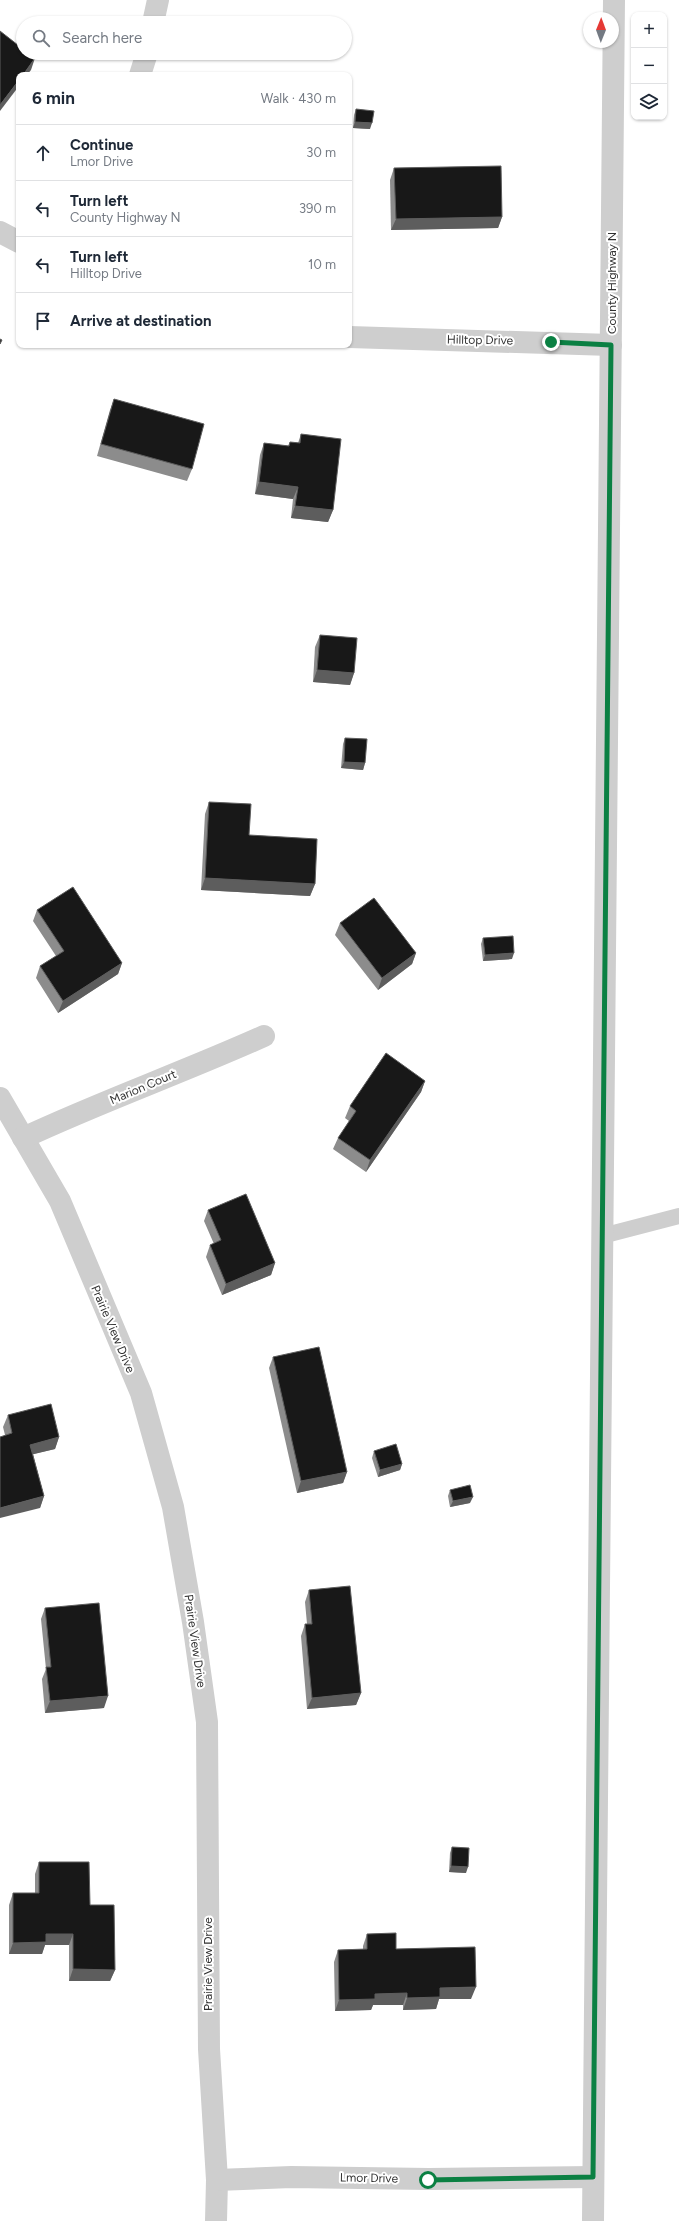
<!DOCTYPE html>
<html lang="en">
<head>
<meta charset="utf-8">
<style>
  body { margin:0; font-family:Figtree,sans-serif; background:#f2f2f3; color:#1f2937 }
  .controls { position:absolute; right:12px; top:12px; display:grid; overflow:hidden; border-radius:8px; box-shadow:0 1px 3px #0004 }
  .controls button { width:36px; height:36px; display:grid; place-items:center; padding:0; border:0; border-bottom:1px solid #e0e1e3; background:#fff; color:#1f2937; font:20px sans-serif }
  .compass { position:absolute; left:583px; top:12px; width:36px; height:36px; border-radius:50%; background:#fff; box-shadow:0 1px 3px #0004; rotate:1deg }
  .stop { position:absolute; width:12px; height:12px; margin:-9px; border:3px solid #0b8043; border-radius:50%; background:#fff }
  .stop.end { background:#0b8043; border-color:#fff; box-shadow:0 1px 4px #0008 }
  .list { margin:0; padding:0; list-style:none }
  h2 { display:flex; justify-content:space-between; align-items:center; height:52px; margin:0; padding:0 16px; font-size:17px }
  h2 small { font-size:13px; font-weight:400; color:#747a83 }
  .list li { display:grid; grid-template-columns:26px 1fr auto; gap:12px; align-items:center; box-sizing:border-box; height:56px; padding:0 16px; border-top:1px solid #e0e1e3 }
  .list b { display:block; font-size:15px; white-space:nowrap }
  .list p { margin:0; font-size:13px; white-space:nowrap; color:#747a83 }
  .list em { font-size:13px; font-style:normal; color:#747a83 }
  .icon { flex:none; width:22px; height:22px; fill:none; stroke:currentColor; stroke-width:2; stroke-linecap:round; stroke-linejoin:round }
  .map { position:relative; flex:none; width:679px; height:2221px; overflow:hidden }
  .search { position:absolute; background:#fff; box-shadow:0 1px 3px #0004; left:16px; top:16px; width:336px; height:44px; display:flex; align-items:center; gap:10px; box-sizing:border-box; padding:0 14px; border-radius:22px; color:#747a83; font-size:15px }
  .panel { position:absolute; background:#fff; box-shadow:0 1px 3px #0004; left:16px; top:72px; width:336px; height:276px; border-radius:8px }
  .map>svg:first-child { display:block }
</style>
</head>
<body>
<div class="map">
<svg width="679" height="2221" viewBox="0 0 679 2221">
  <rect width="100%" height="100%" fill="#fff"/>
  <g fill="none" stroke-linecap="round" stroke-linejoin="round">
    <polyline stroke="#cecece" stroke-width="16" points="602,1236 679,1216"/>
    <g stroke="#cecece" stroke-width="22">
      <polyline points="153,23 158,0"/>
      <polyline points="140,75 147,53"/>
      <polyline points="0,232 19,242"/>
      <polyline points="349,337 611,345"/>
      <polyline points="0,1098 60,1201 141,1393 173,1507 193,1622 207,1722 209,2049 217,2180 216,2221"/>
      <path d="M 23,1138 C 102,1101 184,1072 264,1036"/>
      <polyline points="217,2180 291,2177 429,2179 593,2177"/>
    </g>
    <polyline stroke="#cecece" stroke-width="22" points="593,2221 614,0"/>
  </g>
  <g fill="#8c8c8c">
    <polygon points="356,109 370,129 353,128 354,115"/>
    <polygon points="394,168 502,217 498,228 391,230 390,180"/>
    <polygon points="114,399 192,469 187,481 97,456 110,410"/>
    <polygon points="301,434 333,510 328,522 291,518 293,499 255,494 260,455 264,443 288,446 290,442 298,443"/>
    <polygon points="320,635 354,673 350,685 313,682 315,647"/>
    <polygon points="345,738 365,763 363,770 341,768 343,744"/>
    <polygon points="209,802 249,835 315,884 310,896 201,890 205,814"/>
    <polygon points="37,910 122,963 118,974 58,1013 36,978 40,966 56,956 33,921"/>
    <polygon points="340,923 416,953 412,964 378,990 335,935"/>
    <polygon points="483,938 512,959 483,961 481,944"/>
    <polygon points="425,1081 421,1092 366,1172 333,1149 338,1138 349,1121 345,1118 350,1106"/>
    <polygon points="208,1210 275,1263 271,1275 222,1295 206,1257 210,1245 214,1244 204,1221"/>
    <polygon points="273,1357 347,1472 343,1483 297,1493 269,1368"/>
    <polygon points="8,1415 59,1437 55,1449 33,1454 44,1496 40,1508 5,1435 3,1427"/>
    <polygon points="374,1451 402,1464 400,1470 378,1477 372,1458"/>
    <polygon points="450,1490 470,1503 450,1507 448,1496"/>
    <polygon points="309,1590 361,1693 356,1705 307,1709 301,1636 305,1624 307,1624 305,1602"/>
    <polygon points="45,1608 104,1708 45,1713 42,1679 46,1669 41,1619"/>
    <polygon points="452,1847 466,1873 449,1872 450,1853"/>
    <polygon points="39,1862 90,1905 115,1970 110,1981 69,1981 69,1945 45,1945 42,1954 9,1954 9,1905 13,1893 35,1893 35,1874"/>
    <polygon points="367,1934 396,1949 471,1999 439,1999 436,2009 403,2010 403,2005 373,2005 371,2010 335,2011 334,1962 338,1950 363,1949 363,1946"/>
  </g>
  <g fill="#5d5d5d">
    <polygon points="35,58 31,70 27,75 23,75"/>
    <polygon points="19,80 19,86 0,111 0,105"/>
    <polygon points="355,122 372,123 370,129 353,128"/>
    <polygon points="502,217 498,228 391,230 396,219"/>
    <polygon points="259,482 298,487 293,499 255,494"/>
    <polygon points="295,506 333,510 328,522 291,518"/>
    <polygon points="317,670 354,673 350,685 313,682"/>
    <polygon points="344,762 365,763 363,770 341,768"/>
    <polygon points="205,878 315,884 310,896 201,890"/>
    <polygon points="416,953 412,964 378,990 382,978"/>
    <polygon points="514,953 512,959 483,961 485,955"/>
    <polygon points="122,963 118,974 58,1013 63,1001"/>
    <polygon points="425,1081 421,1092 366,1172 370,1160"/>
    <polygon points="275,1263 271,1275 222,1295 226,1284"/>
    <polygon points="59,1437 55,1449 26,1456 30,1445"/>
    <polygon points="402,1464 400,1470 378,1477 380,1470"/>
    <polygon points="347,1472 343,1483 297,1493 301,1481"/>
    <polygon points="44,1496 40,1508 0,1518 0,1508"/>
    <polygon points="473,1497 470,1503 450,1507 453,1501"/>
    <polygon points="361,1693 356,1705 307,1709 312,1698"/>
    <polygon points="108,1696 104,1708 45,1713 50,1701"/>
    <polygon points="451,1866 468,1867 466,1873 449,1872"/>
    <polygon points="46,1934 73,1934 69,1945 45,1945 42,1954 9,1954 13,1943"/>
    <polygon points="73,1969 115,1970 110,1981 69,1981"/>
    <polygon points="476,1987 471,1999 439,1999 436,2009 403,2010 407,1998 440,1988"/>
    <polygon points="407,1993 403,2005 373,2005 371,2010 335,2011 339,2000 375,1994"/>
  </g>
  <g fill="#181818" stroke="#5d5d5d">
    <polygon points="0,31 23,49 23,53 29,53 35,58 23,75 19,75 19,80 0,105"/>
    <polygon points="356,109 374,111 372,123 355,122"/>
    <polygon points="501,166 502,217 396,219 394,168"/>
    <polygon points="0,339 2,340 0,344"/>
    <polygon points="114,399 204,424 192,469 101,444"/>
    <polygon points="301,434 341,439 333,510 295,506 298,487 259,482 264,443 289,446 290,442 300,443"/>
    <polygon points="320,635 357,638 354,673 317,670"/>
    <polygon points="345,738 367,739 365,763 344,762"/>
    <polygon points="209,802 251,804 249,835 317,839 315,884 205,878"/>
    <polygon points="73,887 122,963 63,1001 40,966 64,951 37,910"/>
    <polygon points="374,898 416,953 382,978 340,923"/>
    <polygon points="513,936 514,953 485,955 483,938"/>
    <polygon points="386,1053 425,1081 370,1160 338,1138 356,1111 350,1106"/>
    <polygon points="246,1194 275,1263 226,1284 210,1245 221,1240 208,1210"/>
    <polygon points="319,1347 347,1472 301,1481 273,1357"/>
    <polygon points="51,1404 59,1437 30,1445 44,1496 0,1508 0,1437 12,1433 8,1415"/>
    <polygon points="396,1444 402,1464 380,1470 374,1451"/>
    <polygon points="470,1485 473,1497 453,1501 450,1490"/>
    <polygon points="350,1586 361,1693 312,1698 305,1624 312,1624 309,1590"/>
    <polygon points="99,1603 108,1696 50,1701 46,1667 51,1667 45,1608"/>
    <polygon points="452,1847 469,1848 468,1867 451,1866"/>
    <polygon points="39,1862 89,1862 90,1905 114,1905 115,1970 73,1969 73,1934 46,1934 46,1942 13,1943 13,1893 39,1893"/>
    <polygon points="396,1933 396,1949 475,1947 476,1987 440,1988 440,1997 407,1998 407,1993 375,1994 375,1999 339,2000 338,1950 367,1949 367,1934"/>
  </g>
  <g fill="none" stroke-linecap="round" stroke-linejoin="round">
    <polyline stroke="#0b8043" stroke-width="5" points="428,2180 593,2177 611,345 551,342"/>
  </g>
  <g text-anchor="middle" stroke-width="4" stroke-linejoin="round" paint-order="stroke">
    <g font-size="12" fill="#313131" stroke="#fff">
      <text transform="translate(612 283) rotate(-90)" y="4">County Highway N</text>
      <text transform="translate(480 340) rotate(1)" y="4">Hilltop Drive</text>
      <text transform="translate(143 1087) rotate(-23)" y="4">Marion Court</text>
      <text transform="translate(113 1329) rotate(67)" y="4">Prairie View Drive</text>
      <text transform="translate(195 1641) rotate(82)" y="4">Prairie View Drive</text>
      <text transform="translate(208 1964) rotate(-90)" y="4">Prairie View Drive</text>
      <text transform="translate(369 2178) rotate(1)" y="4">Lmor Drive</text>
    </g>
  </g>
</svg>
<div class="controls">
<button>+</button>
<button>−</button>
<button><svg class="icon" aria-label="layers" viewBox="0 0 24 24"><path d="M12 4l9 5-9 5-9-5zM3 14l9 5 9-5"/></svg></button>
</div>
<svg class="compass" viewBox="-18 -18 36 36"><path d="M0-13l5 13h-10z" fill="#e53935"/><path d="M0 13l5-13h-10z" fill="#747a83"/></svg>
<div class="stop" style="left:428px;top:2180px"></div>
<div class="stop end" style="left:551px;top:342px"></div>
<div class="search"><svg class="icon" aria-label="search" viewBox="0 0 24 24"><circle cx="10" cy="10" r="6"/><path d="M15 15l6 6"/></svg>Search here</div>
<section class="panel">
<h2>6 min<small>Walk · 430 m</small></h2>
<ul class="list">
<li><svg class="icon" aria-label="ahead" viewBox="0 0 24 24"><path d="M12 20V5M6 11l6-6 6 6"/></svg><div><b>Continue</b><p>Lmor Drive</p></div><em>30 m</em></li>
<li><svg class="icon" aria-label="left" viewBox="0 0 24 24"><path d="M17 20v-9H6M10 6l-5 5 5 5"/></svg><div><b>Turn left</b><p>County Highway N</p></div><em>390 m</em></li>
<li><svg class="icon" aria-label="left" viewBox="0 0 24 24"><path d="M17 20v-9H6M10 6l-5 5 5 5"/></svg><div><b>Turn left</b><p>Hilltop Drive</p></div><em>10 m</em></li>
<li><svg class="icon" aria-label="arrive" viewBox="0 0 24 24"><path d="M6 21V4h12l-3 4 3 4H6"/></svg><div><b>Arrive at destination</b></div></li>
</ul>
</section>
</div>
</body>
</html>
